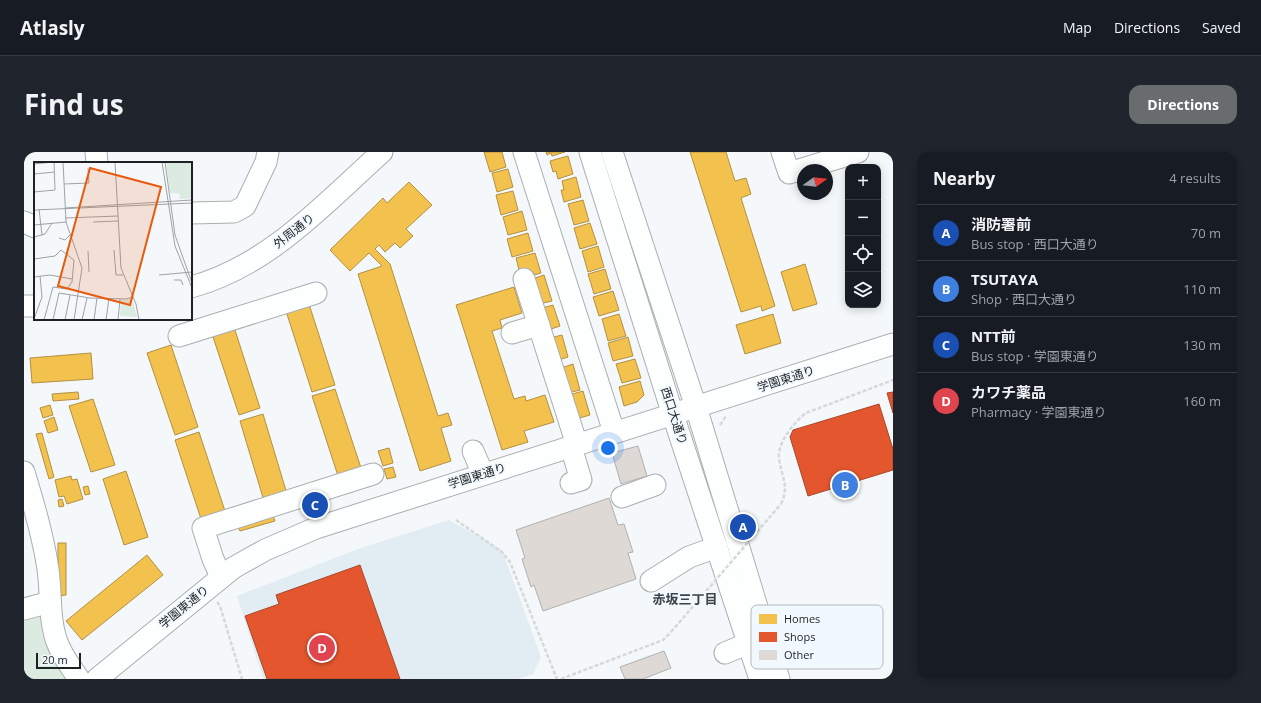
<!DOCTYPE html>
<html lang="en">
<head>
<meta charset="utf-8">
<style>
  body { margin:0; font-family:"Open Sans","Noto Sans JP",sans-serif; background:#20242c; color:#f1f3f6 }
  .controls { position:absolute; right:12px; top:12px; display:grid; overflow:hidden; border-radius:8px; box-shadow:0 2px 10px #0003 }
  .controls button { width:36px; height:36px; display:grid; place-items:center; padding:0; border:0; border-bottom:1px solid #363941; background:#171b24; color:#f1f3f6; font:20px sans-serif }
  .compass { position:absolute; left:773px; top:12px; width:36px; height:36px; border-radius:50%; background:#171b24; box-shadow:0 2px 10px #0003; rotate:75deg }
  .scale { position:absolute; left:12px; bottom:10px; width:45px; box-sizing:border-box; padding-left:4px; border:2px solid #1e2124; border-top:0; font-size:11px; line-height:14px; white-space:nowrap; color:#1e2124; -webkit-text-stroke:3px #f1f8fe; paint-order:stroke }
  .you { position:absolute; left:584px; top:296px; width:14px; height:14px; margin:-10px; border:3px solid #fff; border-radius:50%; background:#1a73e8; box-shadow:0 0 0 6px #1a73e833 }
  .badge { display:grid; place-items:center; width:26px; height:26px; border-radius:50%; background:#696c6f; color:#fff; font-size:13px; font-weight:700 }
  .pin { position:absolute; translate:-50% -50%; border:2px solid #fff; box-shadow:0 1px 4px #0006 }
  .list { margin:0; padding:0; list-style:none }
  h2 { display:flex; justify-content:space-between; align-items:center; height:52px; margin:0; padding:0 16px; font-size:17px }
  h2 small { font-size:13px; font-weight:400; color:#9ea1a6 }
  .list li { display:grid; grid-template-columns:26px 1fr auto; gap:12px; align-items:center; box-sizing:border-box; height:56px; padding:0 16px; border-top:1px solid #363941 }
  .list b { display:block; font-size:15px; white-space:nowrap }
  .list p { margin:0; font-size:13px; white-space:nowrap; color:#9ea1a6 }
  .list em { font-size:13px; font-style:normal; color:#9ea1a6 }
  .icon { flex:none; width:22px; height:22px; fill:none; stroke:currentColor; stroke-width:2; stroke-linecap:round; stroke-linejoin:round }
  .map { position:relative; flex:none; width:869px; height:527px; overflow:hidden; border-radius:12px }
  header { display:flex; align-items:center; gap:24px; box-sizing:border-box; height:56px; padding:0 20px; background:#171b24; border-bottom:1px solid #363941 }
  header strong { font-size:19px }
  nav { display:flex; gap:22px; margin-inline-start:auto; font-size:14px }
  .intro { display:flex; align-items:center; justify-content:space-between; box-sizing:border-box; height:96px; padding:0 24px }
  h1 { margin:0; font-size:28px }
  .button { padding:10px 18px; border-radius:12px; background:#696c6f; color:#fff; font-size:14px; font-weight:700 }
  main { display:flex; gap:24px; padding:0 24px }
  aside { flex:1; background:#171b24; border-radius:12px; box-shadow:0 2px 10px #0003 }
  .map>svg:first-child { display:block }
</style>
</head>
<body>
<header>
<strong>Atlasly</strong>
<nav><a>Map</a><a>Directions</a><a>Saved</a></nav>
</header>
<div class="intro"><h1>Find us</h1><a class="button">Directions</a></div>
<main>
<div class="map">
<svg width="869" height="527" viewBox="0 0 869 527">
  <rect width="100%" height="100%" fill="#f4f8fb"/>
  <polygon fill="#e2ecf3" points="425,368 478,398 517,505 509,522 494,527 239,527 213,444 334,397"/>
  <polygon fill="#dcebe1" points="19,458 44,527 0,527 0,462"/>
  <g fill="#f2c14e" stroke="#b29141">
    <polygon points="460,0 478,0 482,15 466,20"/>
    <polygon points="522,0 541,0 528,4 527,1 523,3"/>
    <polygon points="666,0 702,0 711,29 722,26 727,42 717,46 751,154 738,159 737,154 717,160"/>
    <polygon points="544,4 549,22 534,27 532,19 529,20 526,9"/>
    <polygon points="484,17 489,35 473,40 468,21"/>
    <polygon points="552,25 557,45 540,50 537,38 540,38 538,29"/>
    <polygon points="385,30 408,53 382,77 389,84 376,96 371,91 361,100 355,93 351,97 366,112 414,264 424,261 428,273 417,276 427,309 396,319 334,122 358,114 345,101 326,119 306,98 359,46 363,51"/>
    <polygon points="489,39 494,58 477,63 472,43"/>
    <polygon points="559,48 565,69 550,73 544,52"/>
    <polygon points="498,59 503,78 484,83 479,65"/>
    <polygon points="566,71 573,92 556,97 550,76"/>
    <polygon points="504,81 509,99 488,105 483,87"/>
    <polygon points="574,94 580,115 564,120 558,99"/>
    <polygon points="511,101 517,121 507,124 496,122 492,106"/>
    <polygon points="781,112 793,152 769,159 757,120"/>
    <polygon points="581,117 587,137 570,142 564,122"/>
    <polygon points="520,123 528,149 515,152 508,127"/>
    <polygon points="490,135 498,161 476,168 478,176 468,179 490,247 501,244 502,249 521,243 530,270 500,279 504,290 478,298 432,153"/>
    <polygon points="589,139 595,158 575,164 569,145"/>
    <polygon points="284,149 311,233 288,240 261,156"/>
    <polygon points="529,153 536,174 524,178 518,156"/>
    <polygon points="595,162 602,184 584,189 578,167"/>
    <polygon points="749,162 757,191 721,202 712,173"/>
    <polygon points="210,175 236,256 215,263 188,182"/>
    <polygon points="538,183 544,205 532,209 526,186"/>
    <polygon points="604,185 609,204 589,209 584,191"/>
    <polygon points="147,193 174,275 151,283 123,201"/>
    <polygon points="67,201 69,227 8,231 6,206"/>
    <polygon points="611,207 617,226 598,231 592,212"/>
    <polygon points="549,212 556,238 544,241 537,216"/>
    <polygon points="616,229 620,243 613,250 600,254 595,235"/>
    <polygon points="311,237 338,319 315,327 288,244"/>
    <polygon points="559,239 566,263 552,267 545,243"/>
    <polygon points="54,240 55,247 29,249 28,242"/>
    <polygon points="69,247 91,313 67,320 45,254"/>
    <polygon points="26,253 29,263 19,266 16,256"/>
    <polygon points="239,262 263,342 240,349 216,269"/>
    <polygon points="30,265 34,278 24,281 20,269"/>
    <polygon points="175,280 202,362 178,370 151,288"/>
    <polygon points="18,281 30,325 25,327 12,282"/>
    <polygon points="365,296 369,311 359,314 354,299"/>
    <polygon points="369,315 372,325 363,327 360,317"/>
    <polygon points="102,319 124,385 100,393 79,327"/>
    <polygon points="47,324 48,328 53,327 59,347 43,352 40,344 35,345 31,328"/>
    <polygon points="64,334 66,342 61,343 59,335"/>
    <polygon points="38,347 40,354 35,355 34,348"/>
    <polygon points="248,361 251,369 216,379 213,374"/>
    <polygon points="34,391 42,391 42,443 34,444"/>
    <polygon points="123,403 139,423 58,488 42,469"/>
  </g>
  <g fill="#e4572e" stroke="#a9472b">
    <polygon points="869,240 869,261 863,241"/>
    <polygon points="855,252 869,297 869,318 830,330 831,336 812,342 810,336 784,344 766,285 769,278"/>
    <polygon points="336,413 376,527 243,527 221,464 255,452 252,443"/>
  </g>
  <g fill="#ded9d4" stroke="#b0b1b1">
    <polygon points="614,294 623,324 597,332 588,301"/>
    <polygon points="585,346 594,373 600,372 609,400 604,401 612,427 519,459 510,433 507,435 498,407 501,406 492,378"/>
    <polygon points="640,499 647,516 619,527 601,527 596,515"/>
  </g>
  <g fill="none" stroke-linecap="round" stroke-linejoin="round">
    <defs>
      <g id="minor">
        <polyline points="72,0 73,11"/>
        <polyline points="500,0 590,280"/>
        <polyline points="566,0 649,263 736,527"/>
        <polyline points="588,0 672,255 755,527"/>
        <polyline points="758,0 765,21 834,0"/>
        <polyline points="167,61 210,60 221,54 242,10 244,0"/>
        <polyline points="0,70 11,75"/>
        <polyline points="500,127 553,293"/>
        <path d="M 167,135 C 245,114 300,52 358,0"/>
        <polyline points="0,154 11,154"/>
        <polyline points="488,181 515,173"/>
        <polyline points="155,184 292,141"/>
        <polyline points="449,299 459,322"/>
        <path d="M 0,320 C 9,350 18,380 23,411 C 28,437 24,465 33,490 C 38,504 47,515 55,527"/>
        <polyline points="547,331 557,328 547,295"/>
        <polyline points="598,345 631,333"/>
        <polyline points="197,425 189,407 179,376 349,322"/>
        <polyline points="627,429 665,405 693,395"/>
        <polyline points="0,457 26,450"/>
        <polyline points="701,501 725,491"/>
        <polyline points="73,527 209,416 241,398 292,376 869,192"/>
      </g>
    </defs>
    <use href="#minor" stroke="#abaeb1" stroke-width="23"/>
    <g stroke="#d6d8d9" stroke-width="2.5" stroke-dasharray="4 2" stroke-linecap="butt">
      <polyline points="696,273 702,264"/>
      <path d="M 757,352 C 766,334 757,324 755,306 C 753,291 771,269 782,261 L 869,228"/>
      <polyline points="432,368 478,400 486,410 533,527"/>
      <polyline points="193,450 196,454 218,527"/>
      <polyline points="537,527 639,488 647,480"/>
    </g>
    <use href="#minor" stroke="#fdfefe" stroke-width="21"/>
    <polyline stroke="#d6d8d9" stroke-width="2.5" stroke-dasharray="4 2" stroke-linecap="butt" points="647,480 757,352"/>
  </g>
  <g text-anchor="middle" stroke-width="4" stroke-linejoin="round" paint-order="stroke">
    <g font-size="12" fill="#1e2124" stroke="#f1f8fe">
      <text transform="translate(270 79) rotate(-38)" y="4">外周通り</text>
      <text transform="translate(762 227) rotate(-18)" y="4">学園東通り</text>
      <text transform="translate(650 264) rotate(72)" y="4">西口大通り</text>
      <text transform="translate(453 324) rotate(-17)" y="4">学園東通り</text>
      <text transform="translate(160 455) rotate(-39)" y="4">学園東通り</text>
    </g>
    <g font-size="13" font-weight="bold" fill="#3d4449" stroke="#f1f8fe">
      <text x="661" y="452">赤坂三丁目</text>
    </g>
  </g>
  <g transform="translate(10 10)">
    <rect width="158" height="158" fill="#f4f8fb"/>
    <path d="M 132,0 L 158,0 L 158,36 L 145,37 L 146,32 L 136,31 ZM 98,137 L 103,155 L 86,154 L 87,138 Z" fill="#dcebe1"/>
    <path fill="none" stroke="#9ea2a5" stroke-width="1" d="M 29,0 L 32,60 L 48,106 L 40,158M 81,0 L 87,106 L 102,142 L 105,158M 128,0 L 141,84 L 158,126M 131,0 L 141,73 L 158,121M 0,2 L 19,0M 0,12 L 21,10M 30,22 L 55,21 L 54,6M 0,30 L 21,28 L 20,0M 31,46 L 158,38M 5,47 L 8,73M 0,48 L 158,41M 31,56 L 84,54M 59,60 L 84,59M 0,63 L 32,60M 0,75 L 11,72 L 18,61M 25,76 L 31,78 L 36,73M 80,88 L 82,113 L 89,113M 54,89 L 55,110M 0,97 L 21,94 L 27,88 L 40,98 L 38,120 L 33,127 L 19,125 L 10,158M 125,113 L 158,110M 0,115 L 16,113 L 38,117M 140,118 L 147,118 L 149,123M 0,157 L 8,135 L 6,114M 19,158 L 25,131 L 56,136 L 92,137 L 99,135M 31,158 L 36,133M 48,158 L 53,136M 60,158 L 63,136M 72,158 L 75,136M 84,158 L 86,137"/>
    <path fill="#e8590c" fill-opacity="0.15" stroke="#e8590c" stroke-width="2" d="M 56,6 L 127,25 L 96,143 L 24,124 Z"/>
    <rect width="158" height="158" fill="none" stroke="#1e2124" stroke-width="2"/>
  </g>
  <rect x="727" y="453" width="132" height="64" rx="6" fill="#f1f8fe" stroke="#b2b8bd" stroke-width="1"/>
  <rect x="735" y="462" width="18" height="10" fill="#f2c14e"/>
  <rect x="735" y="480" width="18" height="10" fill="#e4572e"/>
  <rect x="735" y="498" width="18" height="10" fill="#ded9d4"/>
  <g font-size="11" fill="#1e2124">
    <text x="760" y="471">Homes</text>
    <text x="760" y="489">Shops</text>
    <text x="760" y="507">Other</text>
  </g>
</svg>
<div class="controls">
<button>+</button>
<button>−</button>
<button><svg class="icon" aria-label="locate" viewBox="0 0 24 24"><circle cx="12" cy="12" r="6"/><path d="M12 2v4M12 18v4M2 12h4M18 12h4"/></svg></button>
<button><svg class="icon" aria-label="layers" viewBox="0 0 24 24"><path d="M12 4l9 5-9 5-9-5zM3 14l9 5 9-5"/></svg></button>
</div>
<svg class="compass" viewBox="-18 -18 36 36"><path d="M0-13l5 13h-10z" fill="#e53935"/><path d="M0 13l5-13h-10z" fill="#9ea1a6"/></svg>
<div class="scale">20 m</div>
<div class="you"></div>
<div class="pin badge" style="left:719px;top:375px;background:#1a4fb4">A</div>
<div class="pin badge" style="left:821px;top:333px;background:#3f7fe0">B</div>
<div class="pin badge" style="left:291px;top:353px;background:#1a4fb4">C</div>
<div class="pin badge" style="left:298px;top:496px;background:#e0444e">D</div>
</div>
<aside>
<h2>Nearby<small>4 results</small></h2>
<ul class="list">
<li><span class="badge" style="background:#1a4fb4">A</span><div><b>消防署前</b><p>Bus stop · 西口大通り</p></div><em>70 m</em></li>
<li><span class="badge" style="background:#3f7fe0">B</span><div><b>TSUTAYA</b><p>Shop · 西口大通り</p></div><em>110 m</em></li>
<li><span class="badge" style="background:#1a4fb4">C</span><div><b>NTT前</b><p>Bus stop · 学園東通り</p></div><em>130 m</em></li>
<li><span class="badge" style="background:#e0444e">D</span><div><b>カワチ薬品</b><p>Pharmacy · 学園東通り</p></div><em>160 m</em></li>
</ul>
</aside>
</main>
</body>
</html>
